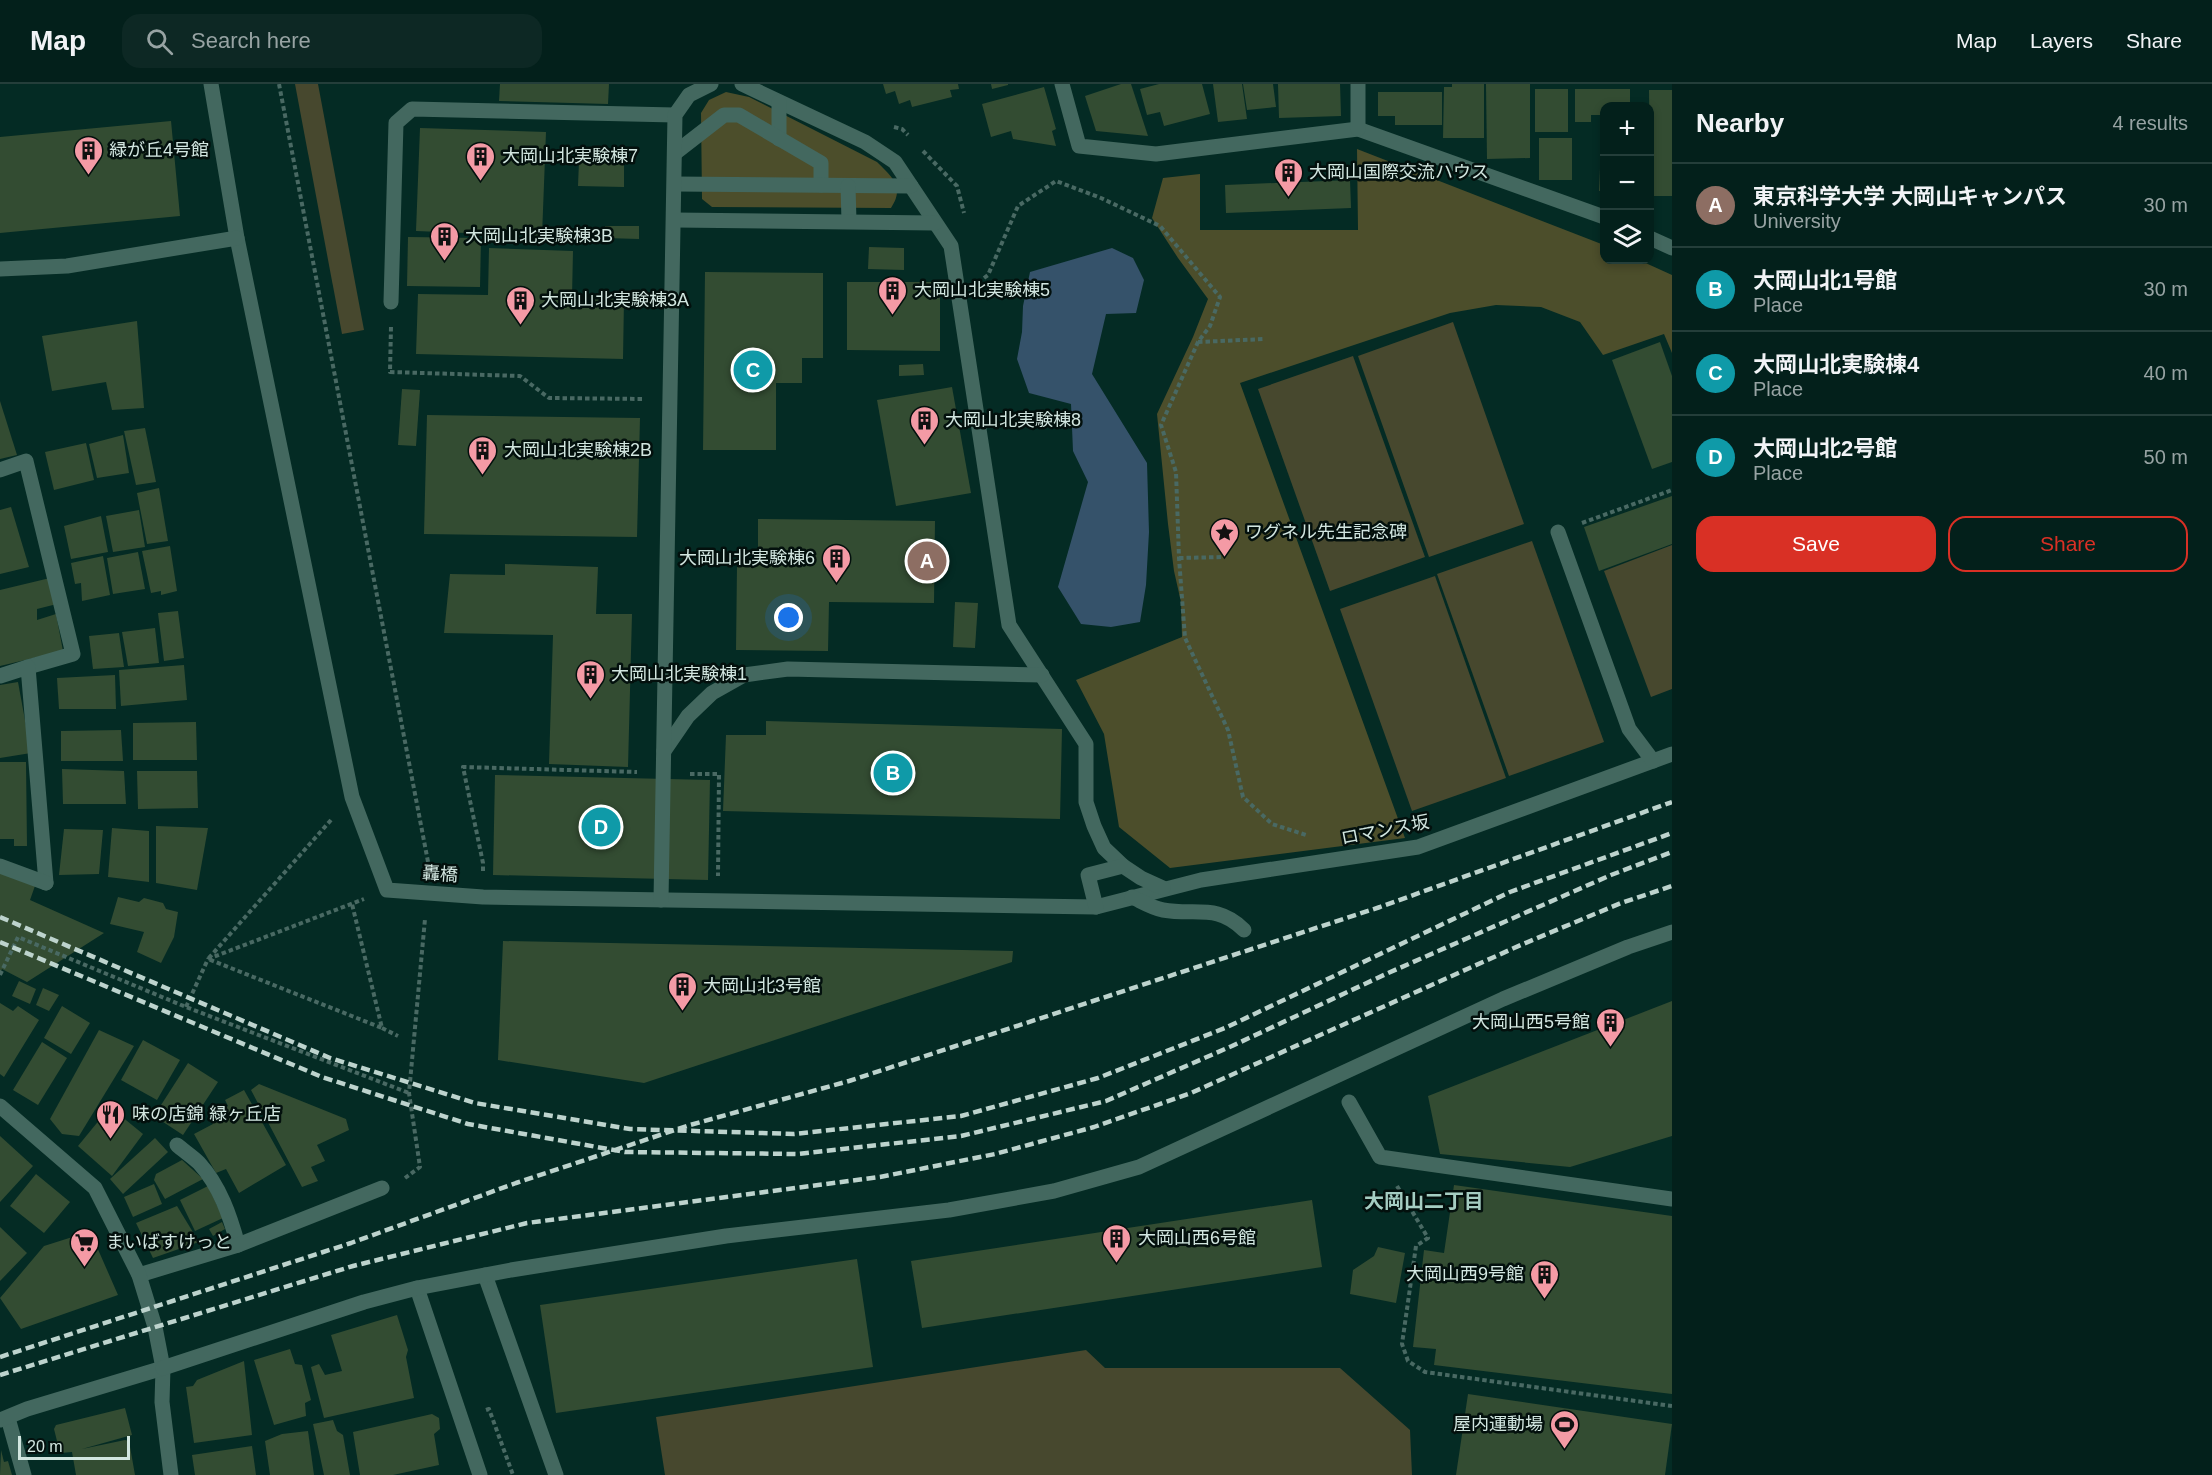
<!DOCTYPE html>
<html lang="en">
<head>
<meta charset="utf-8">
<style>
  body { margin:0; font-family:Helvetica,"Noto Sans JP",sans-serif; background:#0d2824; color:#f1f3f6 }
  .controls { position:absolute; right:18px; top:18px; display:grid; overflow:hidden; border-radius:12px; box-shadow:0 3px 9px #0003 }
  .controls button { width:54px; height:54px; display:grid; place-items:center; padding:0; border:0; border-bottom:2px solid #243e3a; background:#03201b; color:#f1f3f6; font:30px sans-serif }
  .scale { position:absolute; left:18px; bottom:15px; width:112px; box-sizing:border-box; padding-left:6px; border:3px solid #d2e6e0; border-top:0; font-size:16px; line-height:21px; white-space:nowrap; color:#d2e6e0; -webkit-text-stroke:4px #03100d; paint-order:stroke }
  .you { position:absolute; left:789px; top:534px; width:21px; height:21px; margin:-15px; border:4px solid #fff; border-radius:50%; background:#1a73e8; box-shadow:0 0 0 9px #1a73e833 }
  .badge { display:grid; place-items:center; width:39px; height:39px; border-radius:50%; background:#d93025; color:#fff; font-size:20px; font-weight:700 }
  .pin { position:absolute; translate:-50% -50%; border:3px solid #fff; box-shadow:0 2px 6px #0006 }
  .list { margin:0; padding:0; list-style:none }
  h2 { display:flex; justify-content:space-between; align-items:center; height:78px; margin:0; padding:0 24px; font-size:26px }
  h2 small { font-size:20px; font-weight:400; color:#97a3a3 }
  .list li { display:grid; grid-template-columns:39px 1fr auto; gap:18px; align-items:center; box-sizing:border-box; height:84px; padding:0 24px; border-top:2px solid #243e3a }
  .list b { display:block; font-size:22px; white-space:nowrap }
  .list p { margin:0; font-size:20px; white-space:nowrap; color:#97a3a3 }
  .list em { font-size:20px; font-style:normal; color:#97a3a3 }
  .actions { display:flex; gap:12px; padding:18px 24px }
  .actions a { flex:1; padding:14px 0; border:2px solid #d93025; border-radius:18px; text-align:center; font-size:21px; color:#d93025 }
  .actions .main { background:#d93025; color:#fff }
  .icon { flex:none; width:33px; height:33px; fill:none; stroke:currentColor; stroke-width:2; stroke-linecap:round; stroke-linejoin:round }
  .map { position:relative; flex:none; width:1672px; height:1391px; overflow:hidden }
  header { display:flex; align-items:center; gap:36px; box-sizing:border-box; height:84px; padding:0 30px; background:#03201b; border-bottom:2px solid #243e3a }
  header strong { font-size:28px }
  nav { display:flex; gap:33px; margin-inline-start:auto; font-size:21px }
  .search { width:420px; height:54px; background:#0d2824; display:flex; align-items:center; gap:15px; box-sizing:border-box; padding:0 21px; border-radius:18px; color:#97a3a3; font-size:22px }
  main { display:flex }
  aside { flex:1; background:#03201b }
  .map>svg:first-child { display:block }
</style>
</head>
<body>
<header>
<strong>Map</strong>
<div class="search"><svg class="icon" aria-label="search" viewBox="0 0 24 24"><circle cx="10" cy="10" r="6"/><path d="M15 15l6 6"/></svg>Search here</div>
<nav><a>Map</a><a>Layers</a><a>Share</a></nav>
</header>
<main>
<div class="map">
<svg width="1672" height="1391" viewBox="0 0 1672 1391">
  <rect width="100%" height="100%" fill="#042b24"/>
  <g fill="#47482e">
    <polygon points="295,0 318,0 364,246 342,250"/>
    <polygon points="1453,238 1524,440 1429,473 1358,272"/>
    <polygon points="1353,272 1425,473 1330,507 1258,305"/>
    <polygon points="1532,457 1604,658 1509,692 1437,490"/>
    <polygon points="1672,461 1672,605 1651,613 1604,487"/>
    <polygon points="1435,492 1506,694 1412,727 1340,525"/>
    <polygon points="1086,1266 1105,1284 1340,1284 1410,1346 1412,1391 665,1391 656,1333"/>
  </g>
  <g fill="#4c4e2b">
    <path d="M 726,8 L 749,13 L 877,78 C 892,93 905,103 891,124 L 712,123 L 702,115 L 701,29 L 709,16 Z"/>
    <polygon points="1357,65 1604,161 1604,176 1639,176 1672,191 1672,269 1664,250 1603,271 1580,238 1541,223 1496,221 1450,229 1240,299 1405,754 1170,784 1119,743 1104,650 1076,596 1182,553 1181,518 1174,487 1168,440 1157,330 1193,253 1208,215 1178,174 1152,134 1163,94 1200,90 1200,146 1358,146"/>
  </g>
  <polygon fill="#35526a" points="1112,164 1133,174 1144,196 1136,229 1106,230 1092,290 1147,379 1149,448 1146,501 1140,538 1111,543 1081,540 1058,503 1088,398 1073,367 1071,320 1029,309 1017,275 1022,248 1023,222 1030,188"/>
  <g fill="#334c32">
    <polygon points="500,0 609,0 608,20 499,17"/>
    <polygon points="883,0 958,0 959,5 950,6 952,13 912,23 910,16 899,20 895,7 886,10"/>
    <polygon points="991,0 1008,0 1008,1 992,5"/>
    <polygon points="1121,0 1131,0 1148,52 1096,47 1085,12"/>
    <polygon points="1159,0 1202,0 1210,30 1164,42 1160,28 1147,31 1140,5"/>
    <polygon points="1213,0 1242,0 1247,35 1218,38"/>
    <polygon points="1243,0 1273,0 1276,23 1247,26"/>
    <polygon points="1278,0 1340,0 1341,32 1279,34"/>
    <polygon points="1452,0 1484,0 1484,54 1443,54 1444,3 1452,3"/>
    <polygon points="1486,0 1530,0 1530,74 1487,75"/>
    <polygon points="1044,3 1056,45 1052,47 1056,62 1013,55 1011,47 991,53 982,20"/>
    <rect x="1535" y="5" width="33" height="43"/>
    <polygon points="1575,5 1630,5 1630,22 1604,22 1604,31 1591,31 1591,38 1575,38"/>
    <polygon points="1649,6 1672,6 1672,112 1650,112"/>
    <polygon points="1378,8 1442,8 1442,41 1395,41 1395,32 1378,32"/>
    <polygon points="171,37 180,132 0,149 0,53"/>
    <polygon points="420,44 546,48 542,152 416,147"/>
    <rect x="1539" y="54" width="33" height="42"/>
    <polygon points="579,77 624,78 624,103 578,102"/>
    <polygon points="1600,84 1604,84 1604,107 1599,107"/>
    <polygon points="1350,96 1351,124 1226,129 1225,101"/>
    <polygon points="605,142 639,142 639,155 605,154"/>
    <polygon points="408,153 481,154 480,203 407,202"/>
    <polygon points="869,163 904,164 904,186 868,185"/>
    <polygon points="489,164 573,167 572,213 624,215 623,275 416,270 418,210 488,211"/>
    <polygon points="705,188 823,189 823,274 802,274 802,299 776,299 776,366 703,366"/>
    <polygon points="847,198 940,198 940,267 847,266"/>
    <polygon points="137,237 144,324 112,326 106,298 52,307 42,252"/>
    <polygon points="1660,258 1672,292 1672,378 1652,385 1612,276"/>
    <polygon points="923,280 924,291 899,292 899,281"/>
    <polygon points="952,303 971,409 896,422 877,316"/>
    <polygon points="402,305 420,306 416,362 398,361"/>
    <polygon points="0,317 17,371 0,375"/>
    <polygon points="427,331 640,334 637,453 424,450"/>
    <polygon points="145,344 156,398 136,401 124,347"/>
    <polygon points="123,351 129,389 97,394 89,360"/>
    <polygon points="86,359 94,396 54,406 45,368"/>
    <polygon points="159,404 168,457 147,460 137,409"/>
    <polygon points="1672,412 1672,460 1599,487 1584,443"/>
    <polygon points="11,423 29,483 0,490 0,426"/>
    <polygon points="139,426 145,463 113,468 106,432"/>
    <polygon points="101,432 108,468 71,475 64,442"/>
    <polygon points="758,435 935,437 934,519 829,518 828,567 736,566 737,482 758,482"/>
    <polygon points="170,462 177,507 161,511 161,507 151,509 142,467"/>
    <polygon points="138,468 145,505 113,510 107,474"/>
    <polygon points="103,472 110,511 82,517 81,499 75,500 71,479"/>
    <polygon points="505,480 598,483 596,530 632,530 628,683 549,680 553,551 444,549 450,490 505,491"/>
    <polygon points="50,494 57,520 37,525 37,536 56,530 63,567 0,582 0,506"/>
    <polygon points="955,518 978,519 975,564 953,563"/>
    <polygon points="178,527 184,574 164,577 158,529"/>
    <polygon points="155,544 159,579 128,582 122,548"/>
    <polygon points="119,549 124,583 93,585 89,552"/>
    <polygon points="184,581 187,616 121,622 119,586"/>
    <polygon points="115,591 116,625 59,625 57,594"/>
    <polygon points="18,598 31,669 0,674 0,601"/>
    <polygon points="766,637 1062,645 1060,735 723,727 726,651 766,651"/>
    <polygon points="196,638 197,676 133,676 133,639"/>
    <polygon points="121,646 123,677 61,677 61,647"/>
    <polygon points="0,678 26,678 27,762 14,762 14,755 0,755"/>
    <polygon points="62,685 124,687 126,720 63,720"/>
    <polygon points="137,687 197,687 198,724 138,725"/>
    <polygon points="495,691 710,696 708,796 493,791"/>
    <polygon points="156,742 208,744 197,806 156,799"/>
    <polygon points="112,744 149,747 149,798 108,793"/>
    <polygon points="64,745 103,746 99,790 59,791"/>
    <polygon points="0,786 36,799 30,816 104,849 27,898 2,885 0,889"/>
    <polygon points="118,813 139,818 144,814 163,819 166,825 178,828 174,853 161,879 137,868 144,848 110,840"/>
    <polygon points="503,857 1013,867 1012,878 644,999 498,976"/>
    <polygon points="19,897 36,905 30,920 12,912"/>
    <polygon points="43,904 59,911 49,927 36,921"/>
    <polygon points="1672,917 1672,1052 1570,1083 1440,1070 1428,1012"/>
    <polygon points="0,919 13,927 18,922 39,936 4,993 0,990"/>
    <polygon points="62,922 90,939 71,970 44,954"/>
    <polygon points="99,946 134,962 79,1052 62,1050 50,1035"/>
    <polygon points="143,956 180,976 157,1016 121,996"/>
    <polygon points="42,958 67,974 38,1021 13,1006"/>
    <polygon points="188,979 218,998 183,1051 154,1032"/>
    <polygon points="259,1000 346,1035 349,1046 317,1061 325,1077 311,1083 318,1097 302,1103 251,1006"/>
    <polygon points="244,1006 286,1081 239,1109 226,1085 216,1089 194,1050 213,1040 209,1033 228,1022 225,1016"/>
    <polygon points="110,1023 143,1050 112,1092 78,1062"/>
    <polygon points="0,1052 33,1082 0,1118"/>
    <polygon points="155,1054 168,1068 123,1110 110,1095"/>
    <polygon points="182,1076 203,1095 165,1115 154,1096 156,1090"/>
    <polygon points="36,1090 70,1118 44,1149 10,1122"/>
    <polygon points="154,1100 162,1120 133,1133 124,1113"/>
    <polygon points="1454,1101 1672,1132 1672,1310 1434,1281 1436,1265 1413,1263 1424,1166 1444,1169"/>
    <polygon points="208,1102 223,1134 195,1147 180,1116"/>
    <polygon points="1312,1116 1322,1183 922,1244 911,1177"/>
    <polygon points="177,1122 199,1158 153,1174 136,1139"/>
    <polygon points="222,1138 225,1145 213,1152 209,1145"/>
    <polygon points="0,1143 27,1169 0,1197"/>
    <polygon points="85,1149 87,1156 93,1154 118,1211 21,1245 0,1214 44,1162"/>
    <polygon points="1378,1163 1405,1169 1396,1219 1350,1210 1353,1186 1374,1172"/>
    <polygon points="857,1175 873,1283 556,1329 540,1221"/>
    <polygon points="397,1231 408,1266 406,1273 414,1314 324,1334 311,1283 319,1280 325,1291 342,1287 331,1251"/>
    <polygon points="290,1265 295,1280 302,1281 311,1316 305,1319 306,1332 274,1341 254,1276"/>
    <polygon points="244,1277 252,1351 194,1359 186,1303 193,1302 197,1296"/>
    <polygon points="1468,1310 1672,1340 1665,1391 1456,1391"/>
    <polygon points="125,1324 132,1351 82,1365 125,1356 129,1357 135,1391 76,1391 72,1368 60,1369 54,1345 56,1341"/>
    <polygon points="432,1330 439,1334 440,1345 434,1350 439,1381 393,1391 360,1391 353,1348"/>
    <polygon points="333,1336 337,1347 343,1351 350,1391 324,1391 313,1340"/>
    <polygon points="308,1347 314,1391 270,1391 265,1357 282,1350"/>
    <polygon points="252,1362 256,1391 195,1391 192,1371"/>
    <polygon points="1,1366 4,1378 8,1377 12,1391 0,1391"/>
  </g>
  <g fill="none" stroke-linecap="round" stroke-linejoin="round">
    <g stroke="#496963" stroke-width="4" stroke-dasharray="4.5 3" stroke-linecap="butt">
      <polyline points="279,0 429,783"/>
      <polyline points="894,43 902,45 908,51"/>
      <polyline points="923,67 957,102 964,129"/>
      <polyline points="984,194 988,191 1018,122 1056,97 1101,114 1160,142 1220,213 1210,242 1198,258 1161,341 1176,388 1179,474 1185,554 1228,646 1243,713 1272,740 1306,751"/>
      <polyline points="391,243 390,288 520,292 549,314 643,315"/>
      <polyline points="1198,258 1265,255"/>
      <polyline points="1582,439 1672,406"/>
      <polyline points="1179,474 1224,473"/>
      <polyline points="690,690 719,690 718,792"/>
      <polyline points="331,736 208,875 382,944 352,820"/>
      <polyline points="483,787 483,779 463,683 637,688"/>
      <polyline points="0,891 18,853 186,923 409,1009"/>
      <polyline points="186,923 208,875 364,815"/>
      <polyline points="382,944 398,952"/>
      <polyline points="405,1094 420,1083 409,1009 425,835"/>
      <polyline points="1397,1102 1428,1154 1416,1162 1402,1260 1408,1277 1425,1288 1672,1322"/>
      <polyline points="486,1326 489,1325 513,1391"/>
    </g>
    <g stroke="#43685f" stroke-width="15">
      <polyline points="211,0 237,154 352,713 387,806 483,813 1096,823 1201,796 1418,763 1672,670"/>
      <polyline points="742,0 865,58 895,78 951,162 1009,541 1086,660 1086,718 1094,742 1104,764 1123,782 1141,794 1163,804"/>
      <polyline points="779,18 779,55"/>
      <polyline points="675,69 724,31 739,31 821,79 821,101"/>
      <polyline points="675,100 911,102"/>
      <polyline points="848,102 849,137"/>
      <polyline points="675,136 935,139"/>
      <polyline points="0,185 67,182 237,154"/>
      <polyline points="391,218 396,39 412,25 675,31"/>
      <polyline points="0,386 26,377 73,570 28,583"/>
      <polyline points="1558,448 1629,645 1653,677"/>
      <polyline points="0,592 28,583 46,799"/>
      <polyline points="664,667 688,632 712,609 744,591 788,585 1042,591"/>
      <path d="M 1132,813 C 1141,817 1152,824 1163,826 C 1195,832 1217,819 1244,846"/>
      <polyline points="661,816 675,31 689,11 711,0"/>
      <polyline points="1096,823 1088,791 1123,782"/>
      <polyline points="1349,1018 1380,1073 1672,1115"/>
      <path d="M 177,1061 C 184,1067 193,1073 199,1079 C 220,1102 230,1132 238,1161"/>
      <polyline points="139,1191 238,1161 382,1104"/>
    </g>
    <g stroke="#43685f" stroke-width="15">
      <polyline points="1062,0 1079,62 1156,70 1358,45 1604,133"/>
      <polyline points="1358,0 1358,45"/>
      <polyline points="1650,154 1672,164"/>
      <polyline points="0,782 46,799"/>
      <polyline points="0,1022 95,1104 139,1191 155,1243 163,1284 162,1318 171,1391"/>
      <polyline points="485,1191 556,1391"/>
      <polyline points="417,1204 480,1391"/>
      <polyline points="8,1334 24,1391"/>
      <polyline points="0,1336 27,1325 163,1284"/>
    </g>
    <polyline stroke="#43685f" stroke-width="15" points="163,1284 364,1218 417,1204 511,1186 726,1152 949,1126 1054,1107 1139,1083 1503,915 1628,863 1672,848"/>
    <g stroke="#bdd3cd" stroke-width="4.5" stroke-dasharray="9 4.5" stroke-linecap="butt">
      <polyline points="0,833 330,974 475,1019 630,1045 794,1050 961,1032 1098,994 1225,944 1510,808 1672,749"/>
      <polyline points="0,858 322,993 468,1040 625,1068 797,1070 961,1052 1106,1017 1232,962 1386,890 1611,791 1672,768"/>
      <polyline points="0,1273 351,1159 516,1099 690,1041 849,997 1380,823 1672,718"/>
      <polyline points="0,1291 353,1182 527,1139 880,1093 995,1070 1094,1043 1191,1009 1523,860 1621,819 1672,802"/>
    </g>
  </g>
  <defs>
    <symbol id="building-pin" viewBox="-11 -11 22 30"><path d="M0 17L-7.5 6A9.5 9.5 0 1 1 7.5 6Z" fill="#f49aa5" stroke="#03100d"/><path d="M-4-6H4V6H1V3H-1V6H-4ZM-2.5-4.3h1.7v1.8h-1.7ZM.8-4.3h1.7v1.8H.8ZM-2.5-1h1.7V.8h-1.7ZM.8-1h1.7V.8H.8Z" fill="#111"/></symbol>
    <symbol id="sight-pin" viewBox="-11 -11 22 30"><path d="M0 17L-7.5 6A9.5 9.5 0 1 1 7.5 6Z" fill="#f49aa5" stroke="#03100d"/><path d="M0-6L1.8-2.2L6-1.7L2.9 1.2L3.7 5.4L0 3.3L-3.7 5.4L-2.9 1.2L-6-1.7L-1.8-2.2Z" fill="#111"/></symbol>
    <symbol id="restaurant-pin" viewBox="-11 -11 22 30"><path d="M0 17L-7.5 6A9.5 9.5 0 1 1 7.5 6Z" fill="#f49aa5" stroke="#03100d"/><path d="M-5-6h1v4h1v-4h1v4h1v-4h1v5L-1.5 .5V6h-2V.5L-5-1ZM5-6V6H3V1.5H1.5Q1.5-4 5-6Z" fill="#111"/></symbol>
    <symbol id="supermarket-pin" viewBox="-11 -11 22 30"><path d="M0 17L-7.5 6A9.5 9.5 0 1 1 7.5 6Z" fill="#f49aa5" stroke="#03100d"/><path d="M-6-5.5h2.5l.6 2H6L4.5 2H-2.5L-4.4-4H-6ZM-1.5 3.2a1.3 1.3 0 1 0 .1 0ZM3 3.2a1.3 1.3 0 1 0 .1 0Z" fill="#111"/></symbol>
    <symbol id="stadium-pin" viewBox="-11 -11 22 30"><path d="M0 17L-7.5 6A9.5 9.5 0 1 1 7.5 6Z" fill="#f49aa5" stroke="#03100d"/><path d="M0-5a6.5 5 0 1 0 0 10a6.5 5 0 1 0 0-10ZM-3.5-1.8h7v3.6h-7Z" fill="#111"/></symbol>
  </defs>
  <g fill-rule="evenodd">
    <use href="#building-pin" x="72" y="50" width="33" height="45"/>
    <use href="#building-pin" x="464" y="56" width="33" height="45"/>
    <use href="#building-pin" x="1272" y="72" width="33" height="45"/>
    <use href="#building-pin" x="428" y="136" width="33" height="45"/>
    <use href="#building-pin" x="876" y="190" width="33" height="45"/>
    <use href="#building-pin" x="504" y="200" width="33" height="45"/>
    <use href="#building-pin" x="908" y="320" width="33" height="45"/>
    <use href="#building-pin" x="466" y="350" width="33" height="45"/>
    <use href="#sight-pin" x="1208" y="432" width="33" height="45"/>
    <use href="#building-pin" x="820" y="458" width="33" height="45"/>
    <use href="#building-pin" x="574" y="574" width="33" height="45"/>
    <use href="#building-pin" x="666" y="886" width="33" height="45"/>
    <use href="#building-pin" x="1594" y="922" width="33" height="45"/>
    <use href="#restaurant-pin" x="94" y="1014" width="33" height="45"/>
    <use href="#building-pin" x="1100" y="1138" width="33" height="45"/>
    <use href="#supermarket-pin" x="68" y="1142" width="33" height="45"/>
    <use href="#building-pin" x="1528" y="1174" width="33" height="45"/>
    <use href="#stadium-pin" x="1548" y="1324" width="33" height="45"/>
  </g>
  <g text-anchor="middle" stroke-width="5" stroke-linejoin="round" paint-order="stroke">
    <g font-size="18" fill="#d2e6e0" stroke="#03100d" text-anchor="start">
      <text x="109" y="72">緑が丘4号館</text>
      <text x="502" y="78">大岡山北実験棟7</text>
      <text x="1309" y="94">大岡山国際交流ハウス</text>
      <text x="465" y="158">大岡山北実験棟3B</text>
      <text x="914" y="212">大岡山北実験棟5</text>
      <text x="541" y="222">大岡山北実験棟3A</text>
      <text x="945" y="342">大岡山北実験棟8</text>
      <text x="504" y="372">大岡山北実験棟2B</text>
      <text x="1245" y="454">ワグネル先生記念碑</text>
      <text x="815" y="480" text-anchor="end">大岡山北実験棟6</text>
      <text x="611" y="596">大岡山北実験棟1</text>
      <text x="703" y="908">大岡山北3号館</text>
      <text x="1590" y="944" text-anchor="end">大岡山西5号館</text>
      <text x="132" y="1036">味の店錦 緑ヶ丘店</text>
      <text x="1138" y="1160">大岡山西6号館</text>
      <text x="106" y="1164">まいばすけっと</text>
      <text x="1524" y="1196" text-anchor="end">大岡山西9号館</text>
      <text x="1543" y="1346" text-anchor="end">屋内運動場</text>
    </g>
    <g font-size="18" fill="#d2e6e0" stroke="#03100d">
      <text transform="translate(1385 746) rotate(-11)" y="6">ロマンス坂</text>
      <text transform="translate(440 790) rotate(4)" y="6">轟橋</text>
    </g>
    <g font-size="20" font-weight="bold" fill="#a5cdc2" stroke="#03100d">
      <text x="1424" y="1124">大岡山二丁目</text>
    </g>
  </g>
</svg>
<div class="controls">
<button>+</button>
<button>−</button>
<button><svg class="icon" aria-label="layers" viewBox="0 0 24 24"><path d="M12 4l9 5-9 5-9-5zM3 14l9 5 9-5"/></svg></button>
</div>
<div class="scale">20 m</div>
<div class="you"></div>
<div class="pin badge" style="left:927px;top:477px;background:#8d6e63">A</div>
<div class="pin badge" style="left:893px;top:689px;background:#0f9aa8">B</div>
<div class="pin badge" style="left:753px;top:286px;background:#0f9aa8">C</div>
<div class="pin badge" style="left:601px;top:743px;background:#0f9aa8">D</div>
</div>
<aside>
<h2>Nearby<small>4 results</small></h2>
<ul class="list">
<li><span class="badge" style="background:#8d6e63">A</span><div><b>東京科学大学 大岡山キャンパス</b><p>University</p></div><em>30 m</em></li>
<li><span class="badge" style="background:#0f9aa8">B</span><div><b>大岡山北1号館</b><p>Place</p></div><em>30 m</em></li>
<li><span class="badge" style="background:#0f9aa8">C</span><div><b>大岡山北実験棟4</b><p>Place</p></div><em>40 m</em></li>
<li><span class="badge" style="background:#0f9aa8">D</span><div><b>大岡山北2号館</b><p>Place</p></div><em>50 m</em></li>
</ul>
<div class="actions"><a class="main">Save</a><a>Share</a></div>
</aside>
</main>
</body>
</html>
